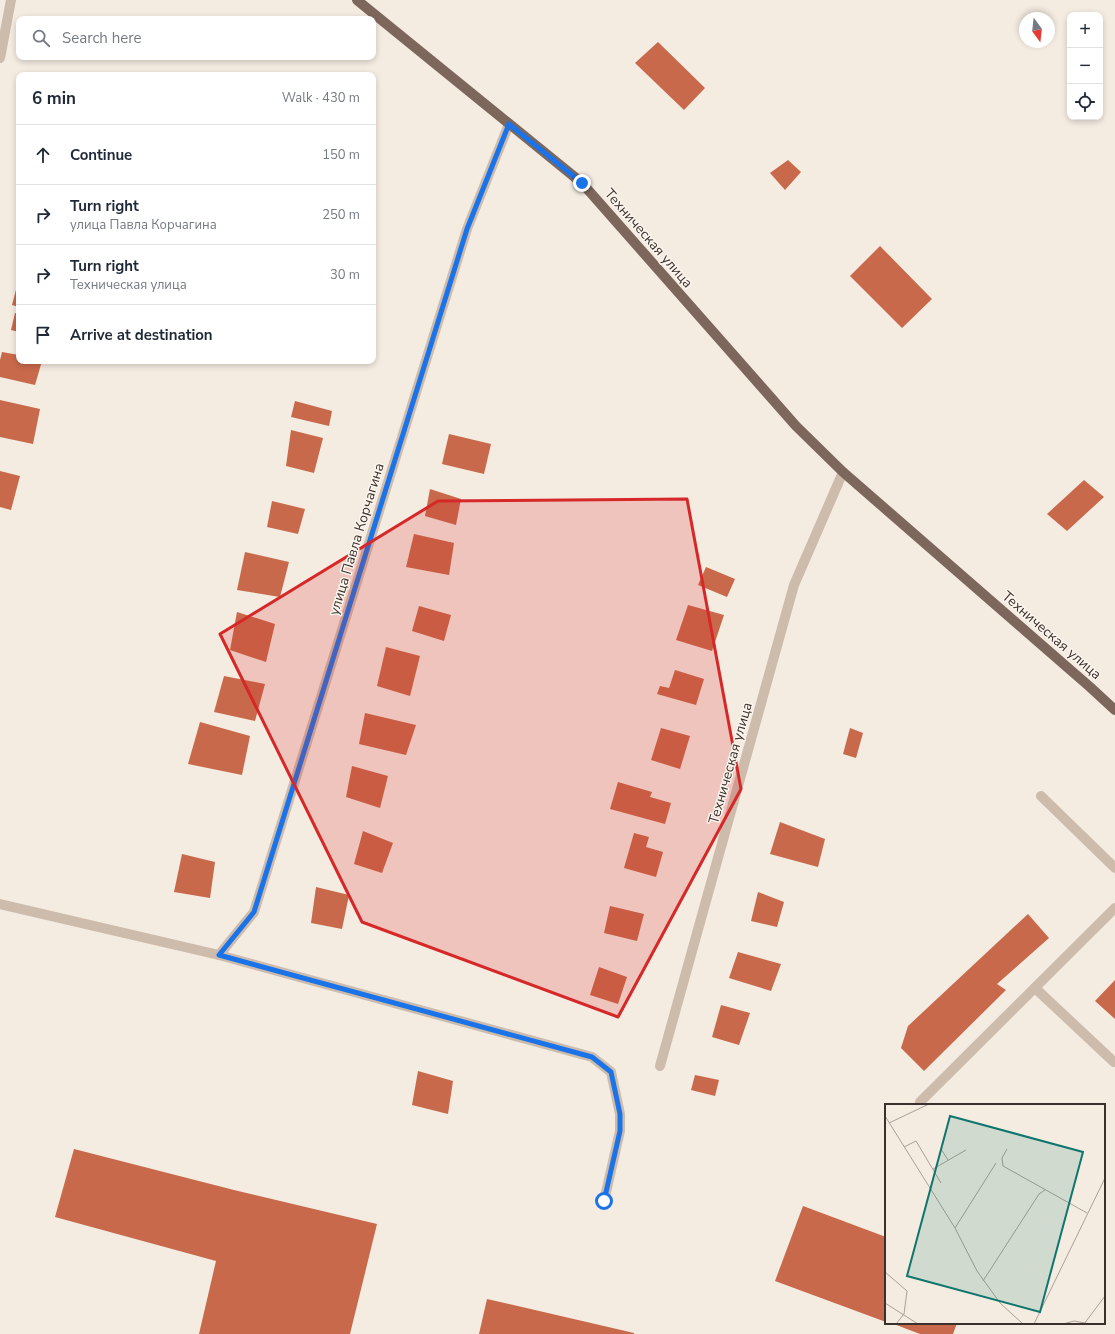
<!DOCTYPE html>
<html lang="en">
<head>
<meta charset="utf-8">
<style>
  body { margin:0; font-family:"Nunito Sans",sans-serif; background:#f6f6f7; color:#1f2937 }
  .controls { position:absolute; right:12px; top:12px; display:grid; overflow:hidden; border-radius:8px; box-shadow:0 2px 6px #0003 }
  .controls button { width:36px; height:36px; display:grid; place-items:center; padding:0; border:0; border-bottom:1px solid #e0e1e3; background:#fff; color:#1f2937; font:20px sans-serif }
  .compass { position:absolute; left:1019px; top:12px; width:36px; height:36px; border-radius:50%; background:#fff; box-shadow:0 2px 6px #0003; rotate:165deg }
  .stop { position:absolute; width:12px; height:12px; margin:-9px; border:3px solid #1a73e8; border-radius:50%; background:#fff }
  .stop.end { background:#1a73e8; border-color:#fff; box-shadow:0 1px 4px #0008 }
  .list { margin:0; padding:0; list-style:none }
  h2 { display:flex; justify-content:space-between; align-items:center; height:52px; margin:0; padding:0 16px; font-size:17px }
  h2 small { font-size:13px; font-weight:400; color:#747a83 }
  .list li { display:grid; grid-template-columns:26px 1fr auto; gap:12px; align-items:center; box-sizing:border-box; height:60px; padding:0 16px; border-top:1px solid #e0e1e3 }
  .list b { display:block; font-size:15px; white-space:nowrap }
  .list p { margin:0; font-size:13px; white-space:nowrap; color:#747a83 }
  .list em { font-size:13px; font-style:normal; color:#747a83 }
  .icon { flex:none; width:22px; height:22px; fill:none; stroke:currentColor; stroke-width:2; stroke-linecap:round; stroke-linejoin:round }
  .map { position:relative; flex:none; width:1115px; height:1334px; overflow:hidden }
  .search { position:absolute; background:#fff; box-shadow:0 2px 6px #0003; left:16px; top:16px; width:360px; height:44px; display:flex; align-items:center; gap:10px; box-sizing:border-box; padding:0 14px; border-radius:8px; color:#747a83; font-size:15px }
  .panel { position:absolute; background:#fff; box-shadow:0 2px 6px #0003; left:16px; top:72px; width:360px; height:292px; border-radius:8px }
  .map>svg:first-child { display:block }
</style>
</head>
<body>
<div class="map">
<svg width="1115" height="1334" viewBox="0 0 1115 1334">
  <rect width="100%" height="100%" fill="#f4ebe1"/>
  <g fill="#c8694b">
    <polygon points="658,42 705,88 684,110 635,63"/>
    <polygon points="788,160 801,172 785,190 770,173"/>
    <polygon points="880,246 932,299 902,328 850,276"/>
    <polygon points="17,286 19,286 19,307 12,305"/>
    <polygon points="15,313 19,314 19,332 11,330"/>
    <polygon points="2,352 19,355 19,361 42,361 35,385 0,377 0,360"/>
    <polygon points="0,400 40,409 33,444 0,437"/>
    <polygon points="295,401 332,411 329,426 291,417"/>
    <polygon points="291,430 323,438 314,473 286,466"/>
    <polygon points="449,434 491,444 484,474 442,464"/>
    <polygon points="0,471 20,476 11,510 0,507"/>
    <polygon points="1084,480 1104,497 1067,531 1047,514"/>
    <polygon points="430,489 461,499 456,525 425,516"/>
    <polygon points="272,501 305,509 298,534 267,527"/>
    <polygon points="414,534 454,543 449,575 406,567"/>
    <polygon points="245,552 289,562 280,597 237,590"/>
    <polygon points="706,567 735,579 727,597 698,585"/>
    <polygon points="688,605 724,615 712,651 676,640"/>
    <polygon points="419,606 451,615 444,641 412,631"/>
    <polygon points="237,612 275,624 266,662 230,650"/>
    <polygon points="386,647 420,656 410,696 377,686"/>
    <polygon points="675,670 704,679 696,705 657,694 660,686 669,688"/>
    <polygon points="224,676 265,684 255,721 214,712"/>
    <polygon points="365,713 416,725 406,755 359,744"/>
    <polygon points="200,722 250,736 242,775 188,764"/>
    <polygon points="661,728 690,736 680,769 651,760"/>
    <polygon points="850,728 863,733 856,758 843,754"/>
    <polygon points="352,766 388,776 380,808 346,797"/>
    <polygon points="618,782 652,792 650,797 671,803 665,824 610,809"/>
    <polygon points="780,822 825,839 818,867 770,854"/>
    <polygon points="363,831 393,843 382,873 354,864"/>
    <polygon points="634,833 649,837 646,847 663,852 656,877 624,868"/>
    <polygon points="182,854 215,862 210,898 174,892"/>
    <polygon points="316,887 349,895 342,929 311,923"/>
    <polygon points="758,892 784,902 777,927 751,921"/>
    <polygon points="610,906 644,914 637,941 604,933"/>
    <polygon points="1028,914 1049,938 997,984 1006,990 924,1071 901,1048 908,1026"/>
    <polygon points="738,952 781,964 771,991 729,978"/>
    <polygon points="599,967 627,977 618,1004 590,995"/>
    <polygon points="1115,980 1115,1019 1095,1001"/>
    <polygon points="721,1005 750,1013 739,1045 712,1037"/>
    <polygon points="418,1071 453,1081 448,1114 412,1105"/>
    <polygon points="695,1075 719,1080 715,1096 691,1090"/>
    <polygon points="74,1149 234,1190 377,1224 350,1334 199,1334 216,1261 55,1217"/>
    <polygon points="803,1206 886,1237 886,1322 775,1281"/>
    <polygon points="487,1299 634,1333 634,1334 479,1334"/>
    <polygon points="891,1323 957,1323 953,1334 920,1334"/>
  </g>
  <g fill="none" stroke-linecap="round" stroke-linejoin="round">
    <g stroke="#cdbbac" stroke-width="10">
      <polyline points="0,58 11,0"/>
      <polyline points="1041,796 1115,868"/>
      <polyline points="0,904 219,955 592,1057 611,1072 620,1114 620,1131 604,1201"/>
      <polyline points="219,955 254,912 467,229 509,124"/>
      <polyline points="1035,988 1114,1062"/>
      <polyline points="660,1066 794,585 843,472"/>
      <polyline points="920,1102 1115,908"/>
    </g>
    <polyline stroke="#7d675c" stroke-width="10" points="357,0 582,183 796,426 843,472 1090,687 1115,710"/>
  </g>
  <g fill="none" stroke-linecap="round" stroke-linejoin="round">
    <polyline stroke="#1a73e8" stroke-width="5" points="582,183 509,124 467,229 254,912 219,955 592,1057 611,1072 620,1114 620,1131 604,1201"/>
  </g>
  <path fill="#d62828" fill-opacity="0.2" stroke="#d62828" stroke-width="3" stroke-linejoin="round" d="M 687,499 L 741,789 L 618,1017 L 362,922 L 220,634 L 438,501 Z"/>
  <g text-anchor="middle" stroke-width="3" stroke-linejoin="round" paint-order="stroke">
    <g font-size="14" fill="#3b302b" stroke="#fbf5ee">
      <text transform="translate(649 238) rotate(49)" y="5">Техническая улица</text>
      <text transform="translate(356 539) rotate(-73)" y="5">улица Павла Корчагина</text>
      <text transform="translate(1052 635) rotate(41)" y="5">Техническая улица</text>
      <text transform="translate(730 763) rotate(-74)" y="5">Техническая улица</text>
    </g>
  </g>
  <g transform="translate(885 1104)">
    <rect width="220" height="220" fill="#f4ebe1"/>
    <path fill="none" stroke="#aaa098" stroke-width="1" d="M 0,12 L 70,124 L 92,167 L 115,199 L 138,220M 4,19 L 44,0M 19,43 L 31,37 L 56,79M 56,45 L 63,56M 122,45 L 117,54 L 118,62 L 202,109M 48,65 L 81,46M 70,124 L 111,59M 0,168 L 22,187 L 19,210 L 11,220M 98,177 L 154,90 L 160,86M 0,199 L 33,220M 149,220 L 220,74M 178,220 L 189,217 L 206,220M 199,220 L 220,192"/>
    <path fill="#0f766e" fill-opacity="0.15" stroke="#0f766e" stroke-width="2" d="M 65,12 L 198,48 L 155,208 L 22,172 Z"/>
    <rect width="220" height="220" fill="none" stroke="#3b302b" stroke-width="2"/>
  </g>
</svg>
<div class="controls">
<button>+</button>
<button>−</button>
<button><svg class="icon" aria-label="locate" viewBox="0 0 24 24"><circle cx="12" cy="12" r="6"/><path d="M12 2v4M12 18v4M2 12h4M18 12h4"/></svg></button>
</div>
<svg class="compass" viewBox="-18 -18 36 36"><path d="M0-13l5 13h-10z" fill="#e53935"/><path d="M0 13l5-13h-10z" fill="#747a83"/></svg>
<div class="stop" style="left:604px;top:1201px"></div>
<div class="stop end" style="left:582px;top:183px"></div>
<div class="search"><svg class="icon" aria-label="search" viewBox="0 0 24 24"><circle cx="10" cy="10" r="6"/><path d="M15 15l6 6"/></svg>Search here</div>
<section class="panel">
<h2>6 min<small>Walk · 430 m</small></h2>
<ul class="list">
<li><svg class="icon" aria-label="ahead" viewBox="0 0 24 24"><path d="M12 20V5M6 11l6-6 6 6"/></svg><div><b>Continue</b></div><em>150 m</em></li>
<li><svg class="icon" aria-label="right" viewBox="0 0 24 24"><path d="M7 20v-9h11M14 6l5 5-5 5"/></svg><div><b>Turn right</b><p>улица Павла Корчагина</p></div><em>250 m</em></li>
<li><svg class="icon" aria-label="right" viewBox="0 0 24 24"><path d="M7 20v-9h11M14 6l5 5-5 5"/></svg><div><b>Turn right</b><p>Техническая улица</p></div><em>30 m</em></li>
<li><svg class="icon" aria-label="arrive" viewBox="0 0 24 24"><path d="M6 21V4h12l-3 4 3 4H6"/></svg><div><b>Arrive at destination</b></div></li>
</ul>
</section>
</div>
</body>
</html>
